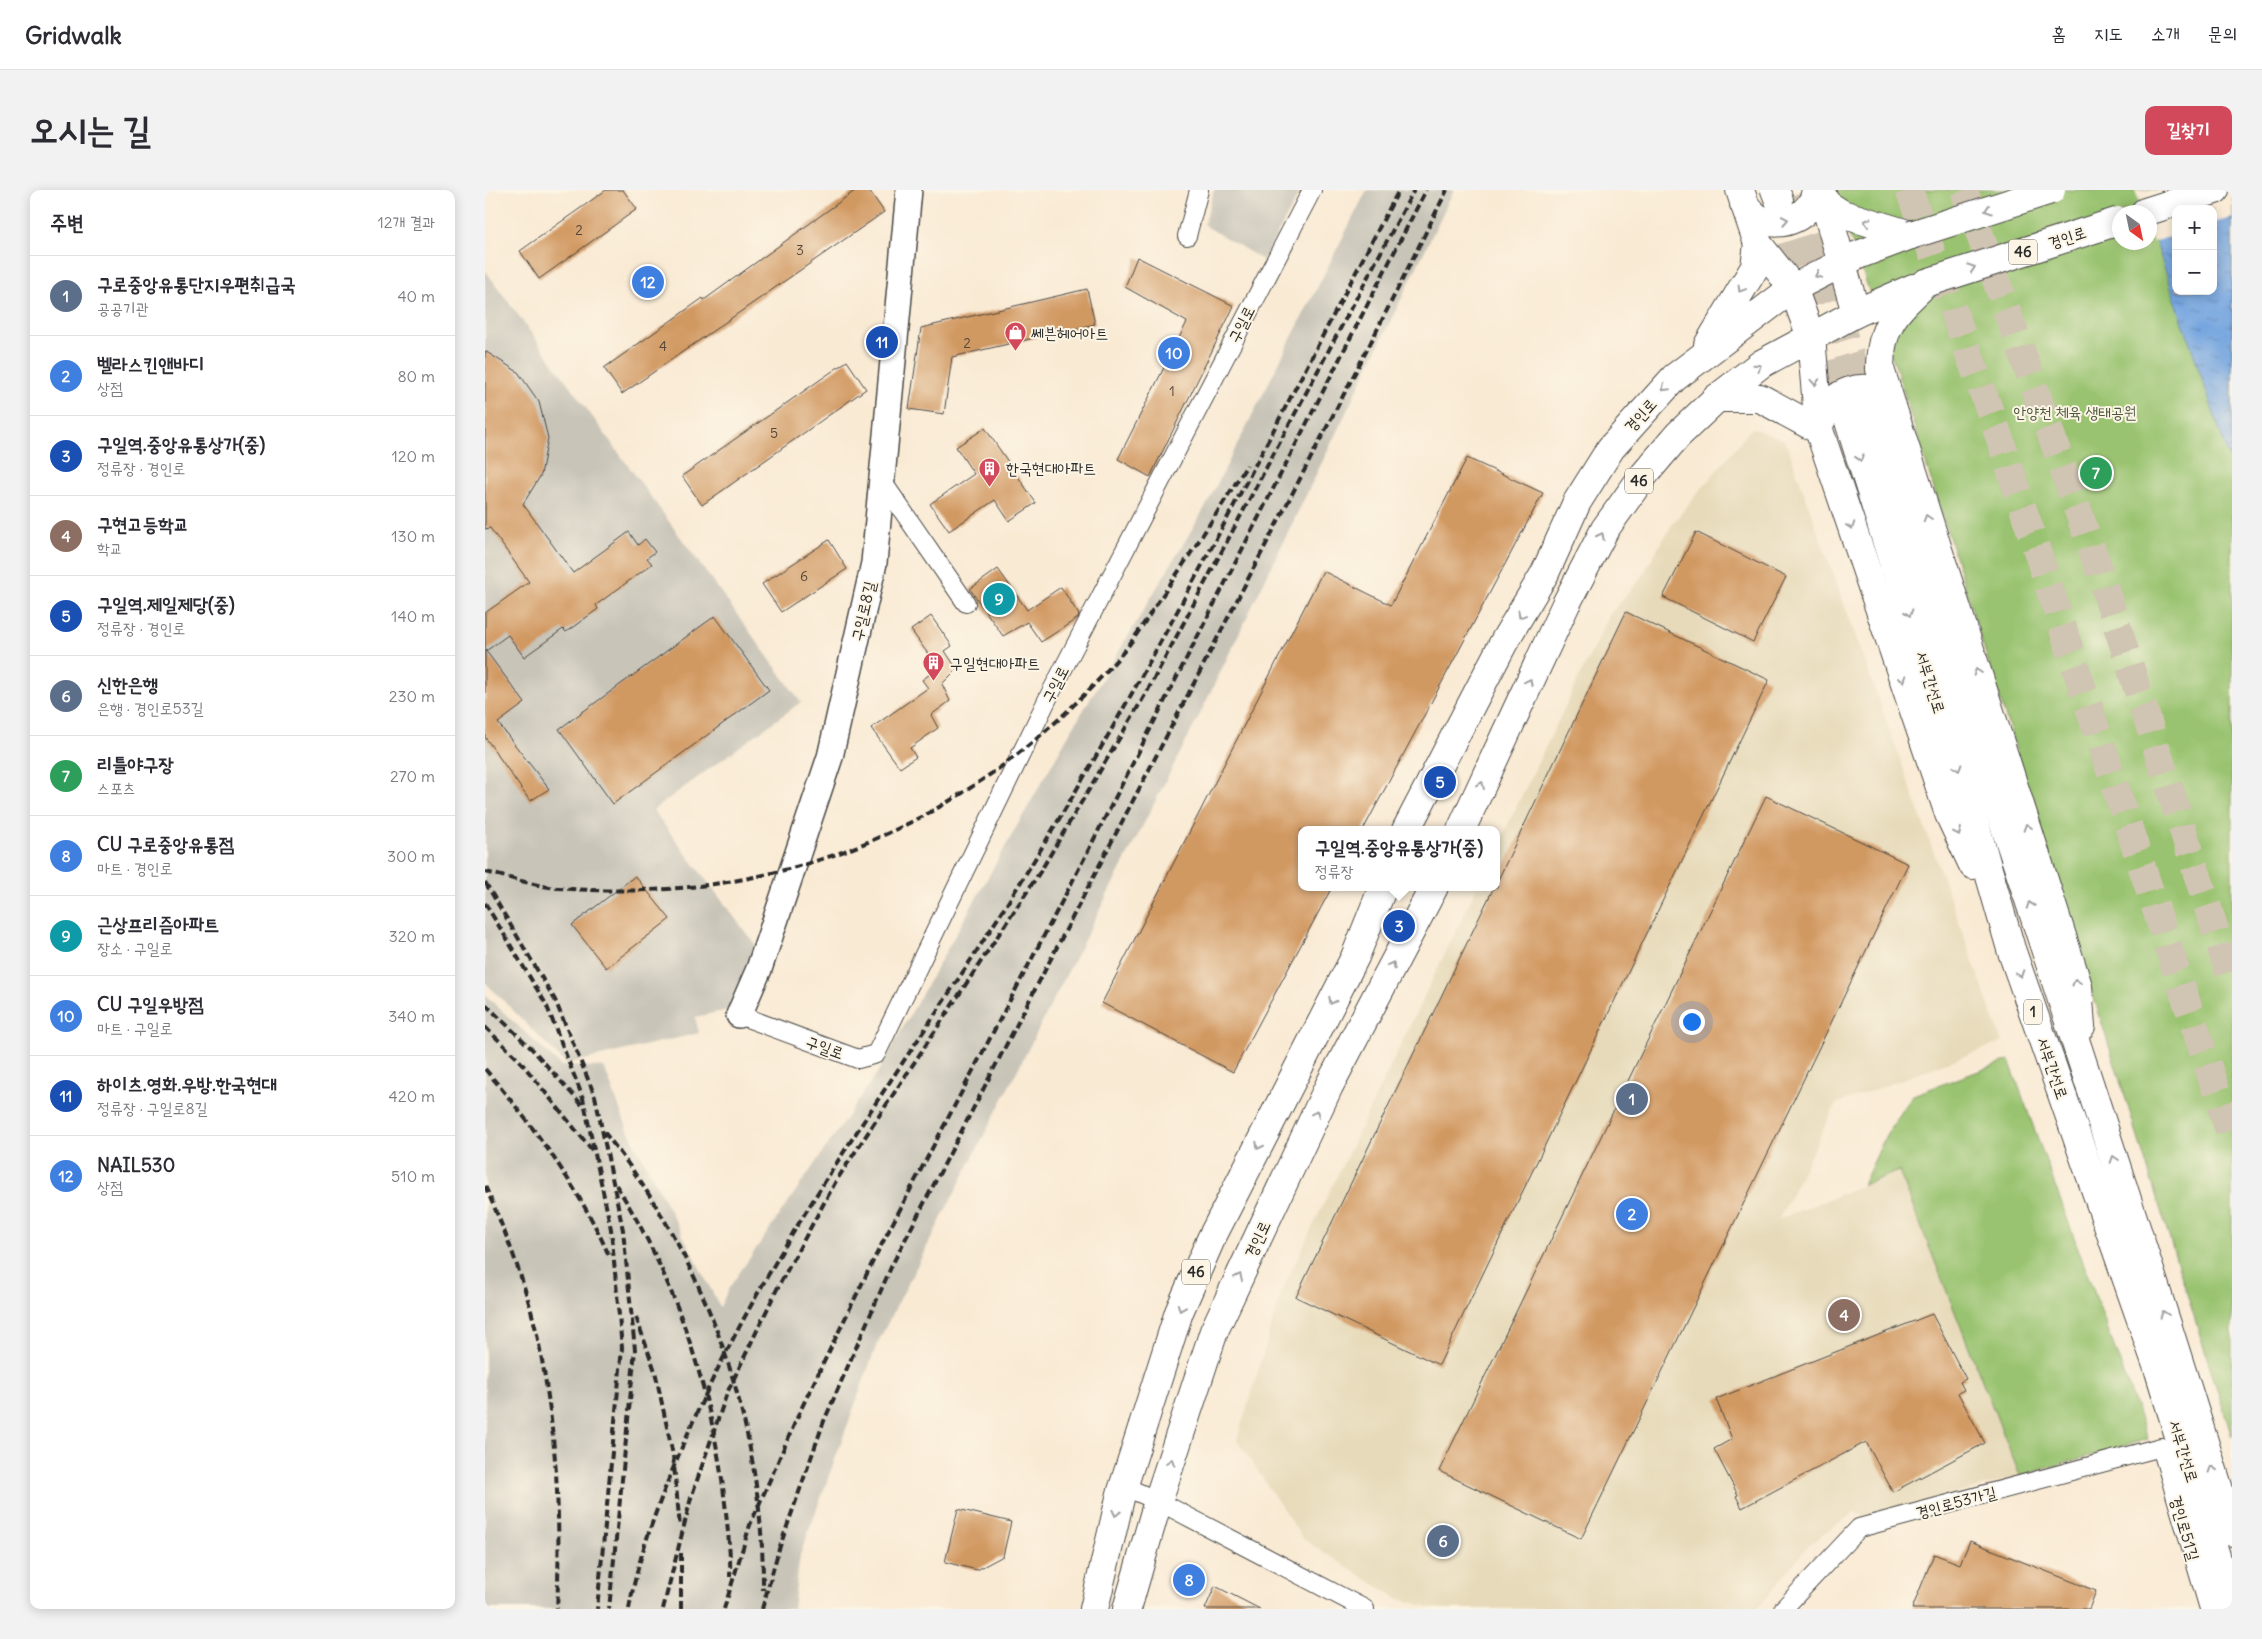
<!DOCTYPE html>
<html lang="ko">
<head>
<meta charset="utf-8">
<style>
  body { margin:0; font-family:Delius,"Poor Story",sans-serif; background:#f2f2f3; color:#2b2b33 }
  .controls { position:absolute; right:15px; top:15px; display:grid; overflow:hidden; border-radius:10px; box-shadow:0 2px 12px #0003 }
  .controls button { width:45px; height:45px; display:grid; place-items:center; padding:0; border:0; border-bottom:1px solid #e1e1e2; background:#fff; color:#2b2b33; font:25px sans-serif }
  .compass { position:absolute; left:1627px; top:15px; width:45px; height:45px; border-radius:50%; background:#fff; box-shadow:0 2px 12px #0003; rotate:147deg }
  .you { position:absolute; left:1206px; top:831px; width:18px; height:18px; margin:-12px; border:4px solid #fff; border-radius:50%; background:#1a73e8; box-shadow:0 0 0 8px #1a73e833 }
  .badge { display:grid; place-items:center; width:32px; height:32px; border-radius:50%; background:#d1495b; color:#fff; font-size:16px; font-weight:700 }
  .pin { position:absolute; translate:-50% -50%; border:2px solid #fff; box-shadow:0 1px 5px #0006 }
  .popup { position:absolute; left:813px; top:636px; width:202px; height:65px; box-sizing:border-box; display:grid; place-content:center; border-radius:10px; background:#fff; filter:drop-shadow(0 1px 4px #0005); font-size:16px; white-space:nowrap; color:#7c7c81 }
  .popup b { font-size:19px; color:#2b2b33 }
  .popup::after { content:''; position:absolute; left:50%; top:100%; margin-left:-10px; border:10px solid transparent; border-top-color:#fff }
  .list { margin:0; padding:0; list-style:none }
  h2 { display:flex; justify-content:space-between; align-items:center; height:65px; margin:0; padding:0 20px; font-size:21px }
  h2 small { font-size:16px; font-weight:400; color:#7c7c81 }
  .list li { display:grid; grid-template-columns:32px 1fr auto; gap:15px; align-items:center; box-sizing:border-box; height:80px; padding:0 20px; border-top:1px solid #e1e1e2 }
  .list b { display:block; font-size:19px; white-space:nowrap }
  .list p { margin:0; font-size:16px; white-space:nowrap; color:#7c7c81 }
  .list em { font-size:16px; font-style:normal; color:#7c7c81 }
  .map { position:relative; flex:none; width:1747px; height:1419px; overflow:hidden; border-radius:10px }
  header { display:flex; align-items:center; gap:30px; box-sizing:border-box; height:70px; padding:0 25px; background:#fff; border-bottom:1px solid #e1e1e2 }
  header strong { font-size:24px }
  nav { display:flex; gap:28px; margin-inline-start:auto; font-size:18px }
  .intro { display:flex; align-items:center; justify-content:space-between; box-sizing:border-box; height:120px; padding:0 30px }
  h1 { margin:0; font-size:35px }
  .button { padding:12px 22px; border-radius:10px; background:#d1495b; color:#fff; font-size:18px; font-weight:700 }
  main { display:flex; gap:30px; padding:0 30px }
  aside { flex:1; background:#fff; border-radius:10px; box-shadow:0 2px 12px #0003 }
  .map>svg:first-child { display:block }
</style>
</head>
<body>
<header>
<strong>Gridwalk</strong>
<nav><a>홈</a><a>지도</a><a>소개</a><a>문의</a></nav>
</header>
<div class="intro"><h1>오시는 길</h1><a class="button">길찾기</a></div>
<main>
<aside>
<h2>주변<small>12개 결과</small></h2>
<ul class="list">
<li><span class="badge" style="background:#5c6f8a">1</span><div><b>구로중앙유통단지우편취급국</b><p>공공기관</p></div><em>40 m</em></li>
<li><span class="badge" style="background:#3f7fe0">2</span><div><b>벨라스킨앤바디</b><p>상점</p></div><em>80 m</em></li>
<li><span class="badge" style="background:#1a4fb4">3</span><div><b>구일역.중앙유통상가(중)</b><p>정류장 · 경인로</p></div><em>120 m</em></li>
<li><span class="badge" style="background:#8d6e63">4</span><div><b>구현고등학교</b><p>학교</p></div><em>130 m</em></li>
<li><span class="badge" style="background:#1a4fb4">5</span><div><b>구일역.제일제당(중)</b><p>정류장 · 경인로</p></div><em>140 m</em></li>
<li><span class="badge" style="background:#5c6f8a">6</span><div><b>신한은행</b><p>은행 · 경인로53길</p></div><em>230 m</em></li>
<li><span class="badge" style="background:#2e9e5b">7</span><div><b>리틀야구장</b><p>스포츠</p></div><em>270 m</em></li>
<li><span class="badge" style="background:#3f7fe0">8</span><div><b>CU 구로중앙유통점</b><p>마트 · 경인로</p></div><em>300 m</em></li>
<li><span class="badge" style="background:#0f9aa8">9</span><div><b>근상프리즘아파트</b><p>장소 · 구일로</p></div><em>320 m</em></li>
<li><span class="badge" style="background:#3f7fe0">10</span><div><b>CU 구일우방점</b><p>마트 · 구일로</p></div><em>340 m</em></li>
<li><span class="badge" style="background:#1a4fb4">11</span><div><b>하이츠.영화.우방.한국현대</b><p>정류장 · 구일로8길</p></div><em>420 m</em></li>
<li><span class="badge" style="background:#3f7fe0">12</span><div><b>NAIL530</b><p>상점</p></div><em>510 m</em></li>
</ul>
</aside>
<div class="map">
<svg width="1747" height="1419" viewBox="0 0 1747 1419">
  <defs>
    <pattern id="water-ripples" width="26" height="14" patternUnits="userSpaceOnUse" patternTransform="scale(1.25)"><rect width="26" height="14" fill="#76a6e0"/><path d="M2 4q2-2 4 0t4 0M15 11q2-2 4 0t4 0" fill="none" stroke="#6187b6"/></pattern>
  </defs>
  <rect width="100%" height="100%" fill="#fcf5e5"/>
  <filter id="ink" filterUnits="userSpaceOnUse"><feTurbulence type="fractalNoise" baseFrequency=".02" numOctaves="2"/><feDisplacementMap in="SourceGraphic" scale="10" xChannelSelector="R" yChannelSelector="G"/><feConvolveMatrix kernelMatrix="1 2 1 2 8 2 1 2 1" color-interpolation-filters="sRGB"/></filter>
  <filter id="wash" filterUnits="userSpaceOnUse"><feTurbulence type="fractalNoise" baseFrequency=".0096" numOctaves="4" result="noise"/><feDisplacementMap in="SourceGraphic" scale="20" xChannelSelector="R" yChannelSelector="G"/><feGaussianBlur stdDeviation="1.12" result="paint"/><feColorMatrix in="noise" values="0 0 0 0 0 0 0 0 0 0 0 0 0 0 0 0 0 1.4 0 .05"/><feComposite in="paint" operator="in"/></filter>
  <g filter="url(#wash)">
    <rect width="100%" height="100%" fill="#f9ead4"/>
    <polygon fill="#e7daba" points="1267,238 1300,250 1517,852 1351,914 1294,1029 1414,981 1535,1286 1383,1329 1370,1322 1324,1355 1272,1419 953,1419 913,1409 818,1349 752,1250 798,1098 992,697 1012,697 1012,657 1125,424 1155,389 1188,333"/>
    <g fill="#c8c4b8">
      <polygon points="729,0 816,0 778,70 719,35"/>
      <polygon points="882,0 969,0 715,524 392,1154 315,1365 308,1419 0,1419 0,805 76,876 119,877 142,938 235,1117 244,1098 391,885 583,546 721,316"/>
      <polygon points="0,80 316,512 168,620 272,757 243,820 210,827 214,843 81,874 0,792"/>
    </g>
    <g fill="#99c370" stroke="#62774e" fill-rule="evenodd">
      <path d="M 1349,0 L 1747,0 L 1747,1247 L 1410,175 ZM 1691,19 L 1728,19 L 1728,101 L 1691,101 ZM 1634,22 L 1664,22 L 1664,52 L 1634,52 Z"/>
      <polygon points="1524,870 1663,1249 1535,1286 1414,981 1378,995 1401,945 1428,905"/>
    </g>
    <path fill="url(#water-ripples)" stroke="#506886" fill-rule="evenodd" d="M 1653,0 L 1747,0 L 1747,277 L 1665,35 L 1664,22 L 1660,22 ZM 1691,19 L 1728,19 L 1728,101 L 1691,101 Z"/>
    <polygon fill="#f9ead4" points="1650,0 1747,0 1747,28 1728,33 1728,19 1691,19 1691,45 1668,52 1664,43 1664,22 1658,22"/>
    <g id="blocks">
      <g fill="#d19962">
        <polygon points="121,0 138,0 152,19 54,89 35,61"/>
        <polygon points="371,0 384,0 399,22 137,204 119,178 218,108 219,110"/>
        <polygon points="652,67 749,116 665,287 633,269 702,132 640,97"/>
        <polygon points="602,99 610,134 467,167 459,224 424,219 436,138"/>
        <polygon points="0,161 33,182 54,212 63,248 56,285 38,314 88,383 144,342 153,355 160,349 170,362 162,368 167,374 111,415 113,419 81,442 78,439 39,467 23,445 1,461 40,513 13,533 64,599 45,611 0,547 0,423 44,392 5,338 0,339"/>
        <polygon points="362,171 381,199 217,315 197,286"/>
        <polygon points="500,238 551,313 524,331 510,310 464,341 445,314 489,284 471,257"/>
        <polygon points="982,268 1058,303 878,640 816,640 816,697 847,697 748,882 617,813 838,381 906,415"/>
        <polygon points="1211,342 1301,387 1268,452 1178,407"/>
        <polygon points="344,350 362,379 296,422 277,394"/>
        <polygon points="513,379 542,420 576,397 594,425 593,428 556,452 542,432 518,446 485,399"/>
        <polygon points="1141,422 1284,490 954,1175 811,1107 1009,697 1012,697 1012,692"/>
        <polygon points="230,426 284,500 128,614 74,539"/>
        <polygon points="446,426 467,456 460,461 472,479 457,494 465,511 446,525 453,538 425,558 431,567 415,578 386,538 443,498 437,490 453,478 426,440"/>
        <polygon points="1281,606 1423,674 1096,1349 954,1281"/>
        <polygon points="150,686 185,729 121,778 87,735"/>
        <polygon points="1447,1124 1481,1189 1475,1192 1479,1200 1473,1203 1500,1253 1408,1302 1381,1252 1257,1318 1251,1306 1253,1305 1229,1259 1247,1249 1231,1209"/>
        <polygon points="473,1319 526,1332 518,1366 492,1380 460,1372"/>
        <polygon points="1485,1351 1611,1401 1604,1419 1427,1419 1449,1364 1475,1374"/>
        <polygon points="730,1396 775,1419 720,1419"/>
      </g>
    </g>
  </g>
  <g filter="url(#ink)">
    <use href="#blocks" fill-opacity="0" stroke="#4a4844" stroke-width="1"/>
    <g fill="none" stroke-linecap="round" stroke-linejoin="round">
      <g stroke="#d0c4b2" stroke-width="28" stroke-dasharray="28 14" stroke-linecap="butt">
        <polyline points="1312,4 1381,214"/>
        <polyline points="1294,10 1361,222"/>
      </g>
      <g stroke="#d0c4b2" stroke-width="28" stroke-dasharray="28 14" stroke-linecap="butt">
        <polyline points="1424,0 1515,249 1747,949"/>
        <polyline points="1479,0 1612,374 1747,792"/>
      </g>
      <defs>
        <g id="street">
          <polyline points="702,46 714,0"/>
          <polyline points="397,291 481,413"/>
          <polyline points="254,825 373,869 391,864 564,506 827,0"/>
          <polyline points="638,1296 673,1311 880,1419"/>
          <polyline points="1298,1419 1374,1338 1676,1257 1724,1419"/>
        </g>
        <polyline id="secondary" points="254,825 274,779 345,567 389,373 424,0"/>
        <g id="primary">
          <polyline points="1255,0 1273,54 1308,98 1326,147 1334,240 1464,624 1488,675"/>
          <polyline points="1290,0 1294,10"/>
          <polyline points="1336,0 1371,123"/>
          <polyline points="1340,13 1357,24 1426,45"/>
          <path d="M 1259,14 C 1263,19 1268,25 1273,28 C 1297,41 1328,25 1331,0"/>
          <polyline points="1660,22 1730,0"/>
          <path d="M 1441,93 C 1411,121 1395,135 1395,179 L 1593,796 L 1596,836"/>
          <polyline points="1223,155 1270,77 1273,54"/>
          <polyline points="1232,208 1275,208 1334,240"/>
          <path d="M 1381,214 C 1503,590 1631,964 1747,1342"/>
          <polyline points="1361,222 1485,617 1526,759 1674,1181 1747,1418"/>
          <path d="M 1337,229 C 1348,200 1377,192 1403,205"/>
          <polyline points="921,640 1020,450 1060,383 1092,312 1126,258 1189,188 1308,98 1373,65 1426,45"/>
          <polyline points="976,640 1081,414 1120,339 1158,286 1193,245 1232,208 1276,174 1371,123 1428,98"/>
          <polyline points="609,1419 636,1304 694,1122 726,1049 870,767 898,697"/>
          <polyline points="642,1419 673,1311 729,1141 844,896 949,697"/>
        </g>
      </defs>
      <use href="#street" stroke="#4a4844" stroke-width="20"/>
      <use href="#secondary" stroke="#4a4844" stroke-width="28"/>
      <use href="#primary" stroke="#4a4844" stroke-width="30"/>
      <use href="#street" stroke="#fff" stroke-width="18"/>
      <use href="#secondary" stroke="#fff" stroke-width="25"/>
      <use href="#primary" stroke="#fff" stroke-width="28"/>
      <g stroke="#2b2b2b" stroke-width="4" stroke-dasharray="8 4" stroke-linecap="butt">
        <path d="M 0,682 C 24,687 49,696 74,698 C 298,717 496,631 640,460 C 653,444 663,426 675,409 C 705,365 734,320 762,275"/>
        <polyline points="0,692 70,810 110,906 138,1040 150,1160 124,1419"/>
        <polyline points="0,713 61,814 98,908 126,1039 137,1158 112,1419"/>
        <polyline points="0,814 47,859 97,915"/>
        <polyline points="0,837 34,870 107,960"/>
        <path d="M 0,879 C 49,937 95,998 125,1068"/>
        <path d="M 119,942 C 223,1072 279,1234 278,1400"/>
        <path d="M 131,995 C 193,1092 229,1208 241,1322 C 243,1344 246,1365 245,1387"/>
        <path d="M 0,996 C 24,1049 46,1108 56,1165 C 72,1248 76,1335 72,1419"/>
        <polyline points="151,1127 170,1181 188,1265 195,1337"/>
        <path d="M 144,1419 C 154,1361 177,1304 200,1250 C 289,1041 431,864 548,672 C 682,454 795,225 914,0"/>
        <polyline points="178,1419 206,1308 242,1203 292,1099 351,991 555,682 663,500 929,0"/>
        <polyline points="196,1419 196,1359"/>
        <polyline points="239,1419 265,1335 316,1219 390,1067 584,698 941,0"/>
        <polyline points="277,1419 294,1359 339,1231 407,1075 887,150 962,0"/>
      </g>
      <defs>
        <g id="primary-bridge">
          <polyline points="1426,45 1566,0"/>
          <polyline points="1441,93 1634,31"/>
        </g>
      </defs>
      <use href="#primary-bridge" stroke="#4a4844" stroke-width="30" stroke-linecap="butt"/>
      <use href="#primary-bridge" stroke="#fff" stroke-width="28"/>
    </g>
    <defs><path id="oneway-chevron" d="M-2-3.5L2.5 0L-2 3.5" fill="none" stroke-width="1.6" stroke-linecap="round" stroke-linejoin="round" transform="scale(1.25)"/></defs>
    <g stroke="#a0a0a0">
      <use href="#oneway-chevron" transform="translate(1503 20) rotate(162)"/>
      <use href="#oneway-chevron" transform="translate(1300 30) rotate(-11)"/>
      <use href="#oneway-chevron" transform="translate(1382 32) rotate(-163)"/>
      <use href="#oneway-chevron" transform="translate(1487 78) rotate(-18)"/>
      <use href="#oneway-chevron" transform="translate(1333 85) rotate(153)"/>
      <use href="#oneway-chevron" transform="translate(1256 99) rotate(121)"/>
      <use href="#oneway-chevron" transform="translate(1273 177) rotate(-35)"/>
      <use href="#oneway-chevron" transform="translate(1330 192) rotate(86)"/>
      <use href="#oneway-chevron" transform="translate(1180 198) rotate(135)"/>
      <use href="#oneway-chevron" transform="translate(1375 268) rotate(73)"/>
      <use href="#oneway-chevron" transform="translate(1442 328) rotate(-108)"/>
      <use href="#oneway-chevron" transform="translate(1366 336) rotate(71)"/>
      <use href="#oneway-chevron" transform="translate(1116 346) rotate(-63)"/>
      <use href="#oneway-chevron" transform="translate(1424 423) rotate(73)"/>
      <use href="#oneway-chevron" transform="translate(1036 425) rotate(121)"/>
      <use href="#oneway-chevron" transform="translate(1492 482) rotate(-108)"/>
      <use href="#oneway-chevron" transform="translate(1418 489) rotate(71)"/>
      <use href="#oneway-chevron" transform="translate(1044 492) rotate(-64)"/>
      <use href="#oneway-chevron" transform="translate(1473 578) rotate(73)"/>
      <use href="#oneway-chevron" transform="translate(996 595) rotate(-65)"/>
      <use href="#oneway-chevron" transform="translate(1542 637) rotate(-108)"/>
      <use href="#oneway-chevron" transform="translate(1473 642) rotate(65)"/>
      <use href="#oneway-chevron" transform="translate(1545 715) rotate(-109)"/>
      <use href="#oneway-chevron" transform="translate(907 775) rotate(-62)"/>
      <use href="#oneway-chevron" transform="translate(1535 784) rotate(71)"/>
      <use href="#oneway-chevron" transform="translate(1591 792) rotate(-105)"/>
      <use href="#oneway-chevron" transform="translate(847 811) rotate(117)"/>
      <use href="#oneway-chevron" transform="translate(831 924) rotate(-65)"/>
      <use href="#oneway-chevron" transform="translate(774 956) rotate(117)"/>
      <use href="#oneway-chevron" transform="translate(1629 969) rotate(-108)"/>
      <use href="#oneway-chevron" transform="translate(754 1087) rotate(-65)"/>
      <use href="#oneway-chevron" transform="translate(696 1118) rotate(112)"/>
      <use href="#oneway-chevron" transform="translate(1679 1124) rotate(-108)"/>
      <use href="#oneway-chevron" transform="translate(686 1272) rotate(-72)"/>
      <use href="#oneway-chevron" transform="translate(1727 1279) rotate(-107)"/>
      <use href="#oneway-chevron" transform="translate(631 1323) rotate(103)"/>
    </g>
  </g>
  <defs>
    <symbol id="shop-pin" viewBox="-11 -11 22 30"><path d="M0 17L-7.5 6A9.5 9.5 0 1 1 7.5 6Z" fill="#d1495b" stroke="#fcf5e5"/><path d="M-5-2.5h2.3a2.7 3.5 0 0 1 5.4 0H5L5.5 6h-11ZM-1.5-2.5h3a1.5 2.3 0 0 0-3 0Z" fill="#fff"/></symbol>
    <symbol id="building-pin" viewBox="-11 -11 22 30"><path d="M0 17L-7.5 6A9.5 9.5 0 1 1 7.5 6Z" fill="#d1495b" stroke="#fcf5e5"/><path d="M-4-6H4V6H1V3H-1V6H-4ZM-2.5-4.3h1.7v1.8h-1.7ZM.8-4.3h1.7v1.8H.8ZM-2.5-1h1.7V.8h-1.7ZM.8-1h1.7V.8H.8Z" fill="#fff"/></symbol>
  </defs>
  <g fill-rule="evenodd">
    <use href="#shop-pin" x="518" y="130" width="25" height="34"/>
    <use href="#building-pin" x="492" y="266" width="25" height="34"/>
    <use href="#building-pin" x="436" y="460" width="25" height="34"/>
  </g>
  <g text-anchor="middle" stroke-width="4" stroke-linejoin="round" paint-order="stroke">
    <g font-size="14" fill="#544639">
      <text x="94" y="45">2</text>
      <text x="315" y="65">3</text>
      <text x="482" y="158">2</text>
      <text x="178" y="161">4</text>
      <text x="687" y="206">1</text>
      <text x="289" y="248">5</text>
      <text x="319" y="391">6</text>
    </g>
    <g fill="#fcf5e5" stroke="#6a6863" stroke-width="1">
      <rect x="1524" y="49.5" width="28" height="25" rx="4"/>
      <rect x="1140" y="278.5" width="28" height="25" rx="4"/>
      <rect x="1539" y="809.5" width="18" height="25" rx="4"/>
      <rect x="697" y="1069.5" width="28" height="25" rx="4"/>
    </g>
    <g font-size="15" font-weight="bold" fill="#2b2b2b">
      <text x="1538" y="67">46</text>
      <text x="1154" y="296">46</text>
      <text x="1548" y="827">1</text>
      <text x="711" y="1087">46</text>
    </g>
    <g font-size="16" fill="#2b2b2b" stroke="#fcf5e5">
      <text transform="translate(1582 47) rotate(-18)" y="6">경인로</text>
      <text transform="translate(756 134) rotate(-63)" y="6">구일로</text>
      <text transform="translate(1155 225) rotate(-48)" y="6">경인로</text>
      <text transform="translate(378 421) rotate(-77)" y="6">구일로8길</text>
      <text transform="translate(1446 492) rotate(73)" y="6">서부간선로</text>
      <text transform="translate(570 494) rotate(-63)" y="6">구일로</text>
      <text transform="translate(340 857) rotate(20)" y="6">구일로</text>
      <text transform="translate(1568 878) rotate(71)" y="6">서부간선로</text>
      <text transform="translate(772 1049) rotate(-65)" y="6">경인로</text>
      <text transform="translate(1699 1261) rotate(73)" y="6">서부간선로</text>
      <text transform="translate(1471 1312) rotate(-15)" y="6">경인로53가길</text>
      <text transform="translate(1700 1338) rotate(74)" y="6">경인로51길</text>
    </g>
    <g font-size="16" fill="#2b2b2b" stroke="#fcf5e5" text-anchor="start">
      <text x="546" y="149">쎄븐헤어아트</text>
      <text x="521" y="284">한국현대아파트</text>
      <text x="465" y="479">구일현대아파트</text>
    </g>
    <g font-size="16" fill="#4c5940" stroke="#fcf5e5">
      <text x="1590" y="228">안양천 체육 생태공원</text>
    </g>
  </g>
</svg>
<div class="controls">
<button>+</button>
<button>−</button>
</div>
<svg class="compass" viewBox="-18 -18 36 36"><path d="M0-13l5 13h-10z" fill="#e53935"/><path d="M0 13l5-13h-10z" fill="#7c7c81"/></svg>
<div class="you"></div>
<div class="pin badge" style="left:1147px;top:909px;background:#5c6f8a">1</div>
<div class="pin badge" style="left:1147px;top:1024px;background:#3f7fe0">2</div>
<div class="pin badge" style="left:914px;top:736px;background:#1a4fb4">3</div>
<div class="popup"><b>구일역.중앙유통상가(중)</b>정류장</div>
<div class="pin badge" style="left:1359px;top:1125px;background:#8d6e63">4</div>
<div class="pin badge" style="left:955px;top:592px;background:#1a4fb4">5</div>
<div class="pin badge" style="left:958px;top:1351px;background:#5c6f8a">6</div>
<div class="pin badge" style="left:1611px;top:283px;background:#2e9e5b">7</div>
<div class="pin badge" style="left:704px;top:1390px;background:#3f7fe0">8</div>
<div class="pin badge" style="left:514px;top:409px;background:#0f9aa8">9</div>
<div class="pin badge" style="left:689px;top:163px;background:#3f7fe0">10</div>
<div class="pin badge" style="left:397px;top:152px;background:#1a4fb4">11</div>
<div class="pin badge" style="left:163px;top:92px;background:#3f7fe0">12</div>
</div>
</main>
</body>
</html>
